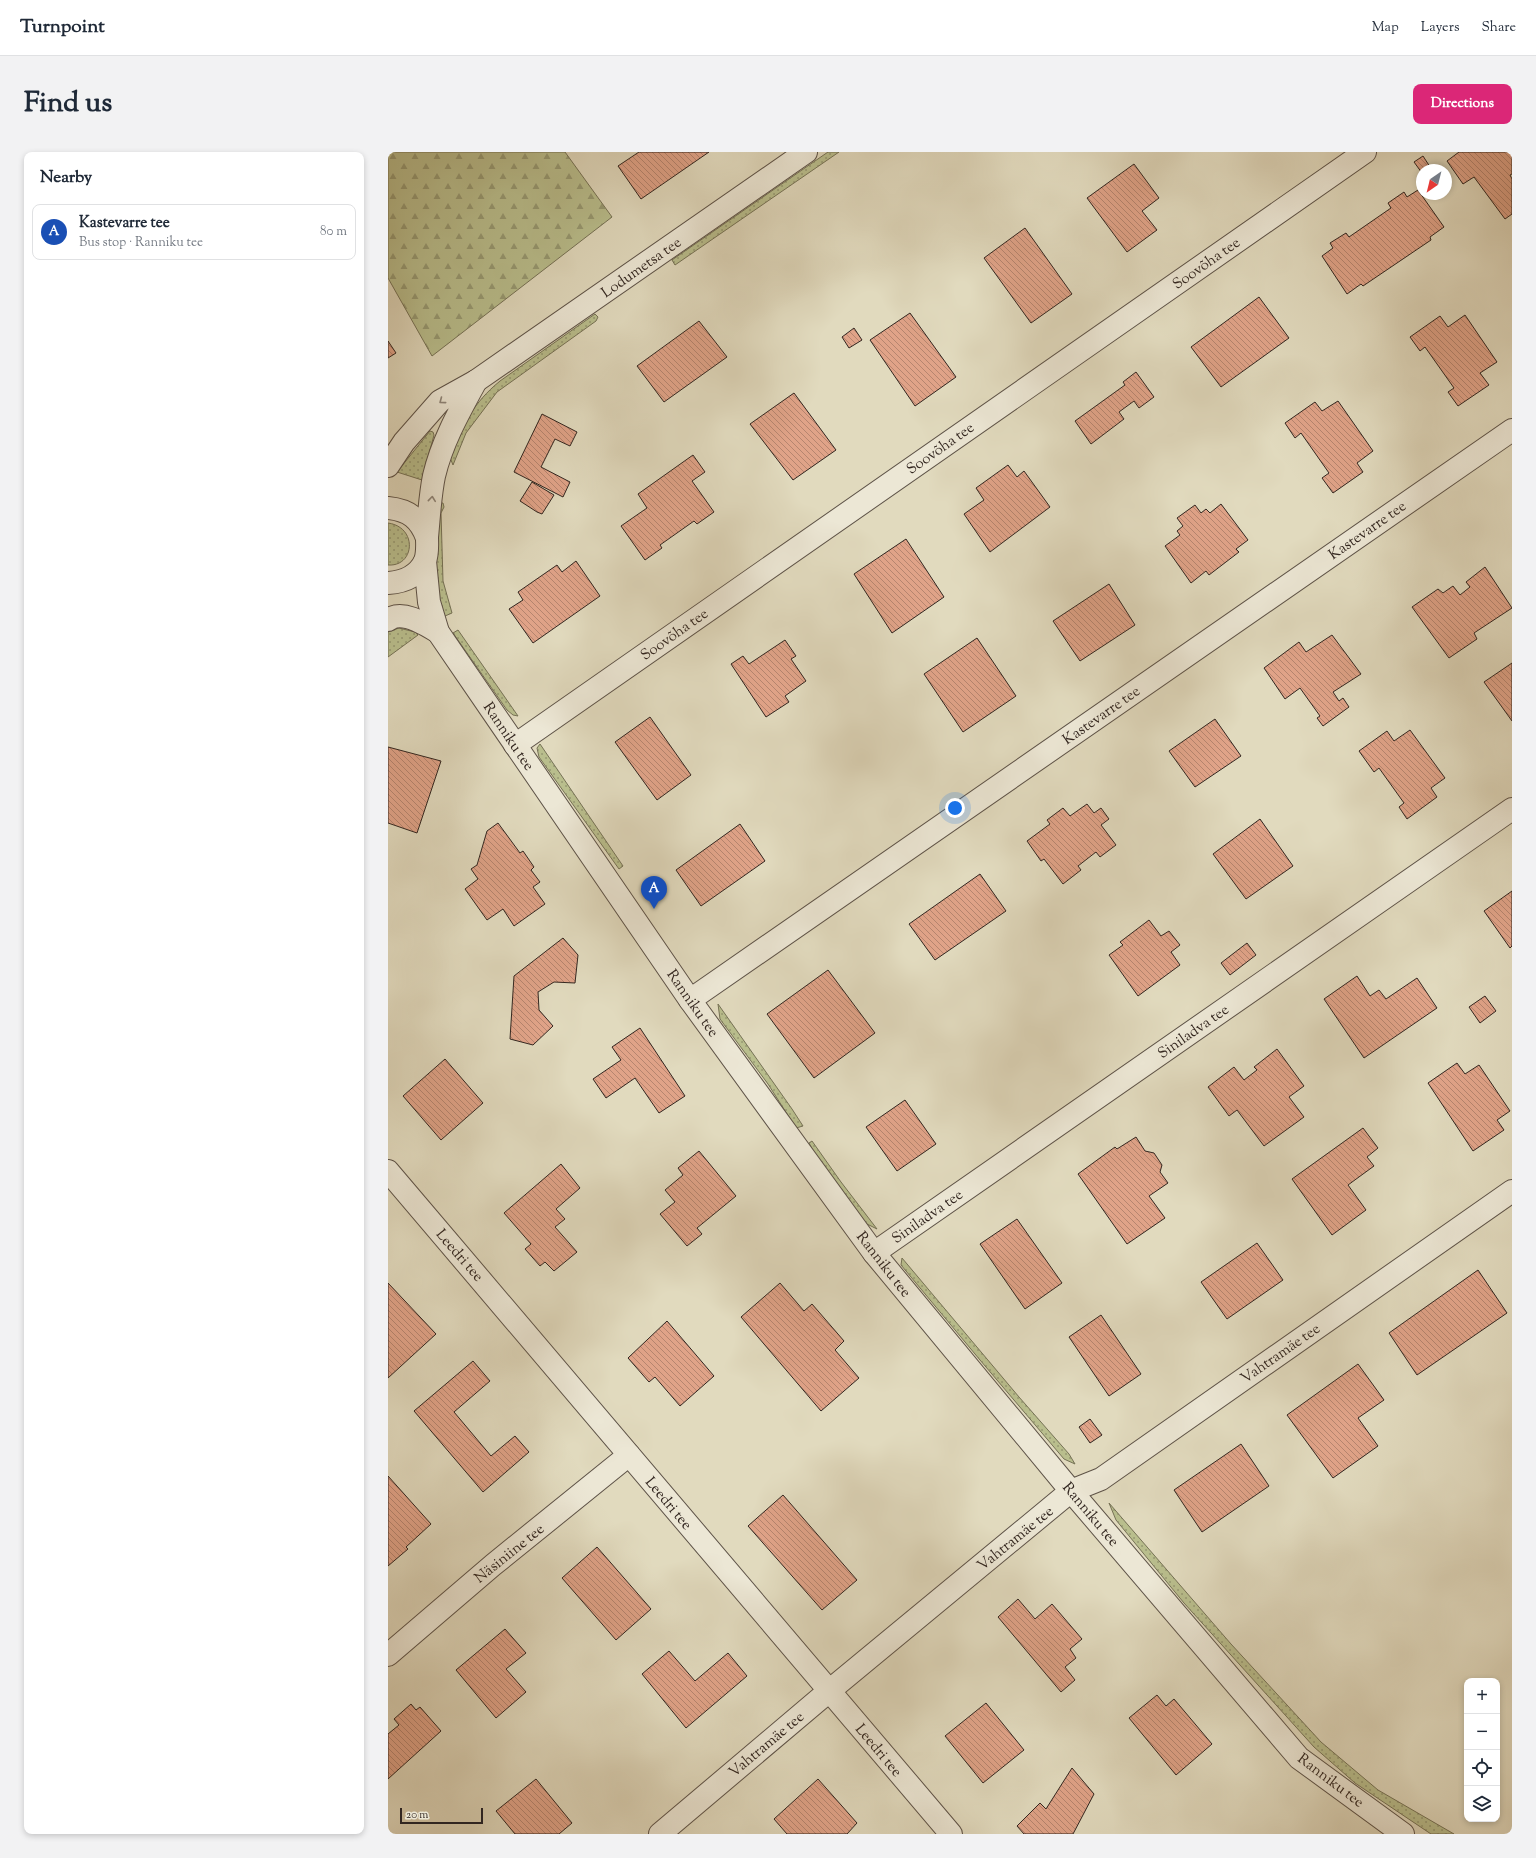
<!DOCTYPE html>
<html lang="en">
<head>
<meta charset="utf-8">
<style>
  body { margin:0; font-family:"Sorts Mill Goudy",serif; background:#f2f2f3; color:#1f2937 }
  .controls { position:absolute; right:12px; bottom:12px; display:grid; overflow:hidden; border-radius:8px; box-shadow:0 2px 6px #0003 }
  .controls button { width:36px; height:36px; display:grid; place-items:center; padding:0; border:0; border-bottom:1px solid #e0e1e3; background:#fff; color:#1f2937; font:20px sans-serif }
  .compass { position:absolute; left:1028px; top:12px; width:36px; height:36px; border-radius:50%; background:#fff; box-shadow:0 2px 6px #0003; rotate:215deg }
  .scale { position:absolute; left:12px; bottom:10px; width:83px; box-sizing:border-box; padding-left:4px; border:2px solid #322620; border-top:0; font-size:11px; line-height:14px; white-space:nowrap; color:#322620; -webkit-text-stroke:3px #ece7d5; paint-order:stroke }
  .you { position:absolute; left:567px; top:656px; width:14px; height:14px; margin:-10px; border:3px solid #fff; border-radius:50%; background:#1a73e8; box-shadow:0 0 0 6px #1a73e833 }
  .badge { display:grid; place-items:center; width:26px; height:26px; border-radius:50%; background:#db2777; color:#fff; font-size:13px; font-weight:700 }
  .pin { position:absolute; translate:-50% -33px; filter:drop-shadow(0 1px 2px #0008) }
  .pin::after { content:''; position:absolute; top:21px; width:14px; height:12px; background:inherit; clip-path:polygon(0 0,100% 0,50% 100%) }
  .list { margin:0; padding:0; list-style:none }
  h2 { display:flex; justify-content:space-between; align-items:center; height:52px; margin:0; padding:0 16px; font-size:17px }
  h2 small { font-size:13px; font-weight:400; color:#747a83 }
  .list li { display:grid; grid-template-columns:26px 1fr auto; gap:12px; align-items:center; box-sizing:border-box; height:56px; margin:0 8px 8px; padding:0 8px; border:1px solid #e0e1e3; border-radius:8px }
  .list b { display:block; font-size:15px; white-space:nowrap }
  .list p { margin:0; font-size:13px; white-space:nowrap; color:#747a83 }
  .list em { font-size:13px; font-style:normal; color:#747a83 }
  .icon { flex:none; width:22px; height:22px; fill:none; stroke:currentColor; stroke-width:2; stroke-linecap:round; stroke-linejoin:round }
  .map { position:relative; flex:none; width:1124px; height:1682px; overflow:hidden; border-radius:8px }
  header { display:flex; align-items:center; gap:24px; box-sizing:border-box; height:56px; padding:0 20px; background:#fff; border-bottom:1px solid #e0e1e3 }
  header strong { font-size:19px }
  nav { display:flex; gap:22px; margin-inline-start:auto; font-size:14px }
  .intro { display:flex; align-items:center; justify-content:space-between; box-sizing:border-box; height:96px; padding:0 24px }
  h1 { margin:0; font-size:28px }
  .button { padding:10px 18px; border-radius:8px; background:#db2777; color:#fff; font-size:14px; font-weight:700 }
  main { display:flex; gap:24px; padding:0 24px }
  aside { flex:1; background:#fff; border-radius:8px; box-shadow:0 2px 6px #0003 }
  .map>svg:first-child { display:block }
</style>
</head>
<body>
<header>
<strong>Turnpoint</strong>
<nav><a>Map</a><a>Layers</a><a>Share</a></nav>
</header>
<div class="intro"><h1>Find us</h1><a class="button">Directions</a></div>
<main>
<aside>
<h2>Nearby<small></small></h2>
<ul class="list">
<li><span class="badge" style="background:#1a4fb4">A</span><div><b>Kastevarre tee</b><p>Bus stop · Ranniku tee</p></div><em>80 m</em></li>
</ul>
</aside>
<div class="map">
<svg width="1124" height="1682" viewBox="0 0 1124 1682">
  <defs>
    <pattern id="grass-dots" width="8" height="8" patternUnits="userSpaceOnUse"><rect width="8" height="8" fill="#b9be8d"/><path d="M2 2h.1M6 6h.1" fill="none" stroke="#979a73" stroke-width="1.8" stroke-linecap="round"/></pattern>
    <pattern id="forest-firs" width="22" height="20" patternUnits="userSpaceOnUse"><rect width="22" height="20" fill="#b9be8d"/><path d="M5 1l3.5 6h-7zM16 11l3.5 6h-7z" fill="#979a73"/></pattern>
    <pattern id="building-back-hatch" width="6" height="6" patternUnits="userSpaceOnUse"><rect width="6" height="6" fill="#e0a388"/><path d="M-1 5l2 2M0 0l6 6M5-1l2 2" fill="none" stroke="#b6856f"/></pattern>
  </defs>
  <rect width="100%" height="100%" fill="#e1dabe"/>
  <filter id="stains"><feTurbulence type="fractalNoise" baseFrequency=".005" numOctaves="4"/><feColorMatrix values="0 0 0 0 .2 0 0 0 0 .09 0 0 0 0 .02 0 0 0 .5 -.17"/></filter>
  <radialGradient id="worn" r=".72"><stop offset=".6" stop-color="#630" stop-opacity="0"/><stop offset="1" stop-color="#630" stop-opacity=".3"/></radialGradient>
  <g fill="url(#grass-dots)" stroke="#767256">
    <polygon points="440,0 451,0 287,113 284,108"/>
    <path d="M 207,162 L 210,165 L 208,169 L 109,240 L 78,281 L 65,313 L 61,303 C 77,271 84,252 112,229 Z"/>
    <polygon points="42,279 45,280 46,283 34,328 9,320"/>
    <polygon points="53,351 55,351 56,355 53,361 55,429 64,461 57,464 53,460 46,411"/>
    <path d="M 0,371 C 30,375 27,415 0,413 Z"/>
    <polygon points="11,476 27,480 30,483 0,505 0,480"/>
    <polygon points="70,478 130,564 125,563 119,558 65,481"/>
    <polygon points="152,592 235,714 231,717 151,605 149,596"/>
    <polygon points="330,852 404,957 415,974 408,976 380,932 332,867"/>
    <polygon points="424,989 453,1030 489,1077 477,1071 428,1005 421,991"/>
    <polygon points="514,1106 631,1245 681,1302 687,1312 676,1307 592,1208 513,1113"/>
    <polygon points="721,1351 843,1492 933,1590 990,1638 1066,1682 1043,1682 967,1631 926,1595 796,1451 728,1368"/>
  </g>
  <polygon fill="url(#forest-firs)" stroke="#767256" points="0,0 177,0 224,65 44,204 0,126"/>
  <g fill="url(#building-back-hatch)" stroke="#322620">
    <polygon points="251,0 321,0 253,47 230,14"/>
    <polygon points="1071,0 1124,0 1124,22 1122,23 1124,27 1124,62 1117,67 1086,25 1075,32 1059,9"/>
    <polygon points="1035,4 1044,18 1034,18 1034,21 1026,10"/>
    <polygon points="746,12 771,46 754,59 769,78 739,100 699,46"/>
    <polygon points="1030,38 1056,75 1042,85 1043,88 975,134 973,132 959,142 934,104 945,96 942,91 958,81 961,85 1003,56 1000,51 1016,40 1019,45"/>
    <polygon points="637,76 684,142 643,171 596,106"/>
    <polygon points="871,145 901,186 833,235 803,195"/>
    <polygon points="522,161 568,225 527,254 482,188"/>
    <polygon points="1077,163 1109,210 1092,221 1101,233 1070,254 1060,240 1066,236 1037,195 1032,199 1022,185 1052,164 1060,175"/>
    <polygon points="311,169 339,205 276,250 249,214"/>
    <polygon points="466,176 474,188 461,196 454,185"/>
    <polygon points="0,189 8,201 0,206"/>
    <polygon points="748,220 766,245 751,256 746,249 731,260 736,267 703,292 687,269 737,233 735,230"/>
    <polygon points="406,241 448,298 405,328 362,272"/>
    <polygon points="950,249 985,299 969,311 975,320 945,341 934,326 941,321 913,281 907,286 897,271 927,250 934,259"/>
    <polygon points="154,262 189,280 182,294 167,287 153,315 182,330 175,345 126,320"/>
    <polygon points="305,303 317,320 304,329 326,360 309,372 306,369 272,393 274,396 257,408 233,374 259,356 250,342"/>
    <polygon points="620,313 629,325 636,319 662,355 602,400 576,362 596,348 588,336"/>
    <polygon points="144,330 166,343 154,362 149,360 132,349"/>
    <polygon points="833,352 860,388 848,397 851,400 821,423 818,419 803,431 777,394 792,383 789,379 795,374 789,366 807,353 813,361 818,357 822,361"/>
    <polygon points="518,387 556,445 504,481 466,422"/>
    <polygon points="188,409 212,444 145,491 121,457 135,448 130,440 169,413 174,420"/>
    <polygon points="1097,415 1124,456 1086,481 1089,487 1061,506 1024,455 1050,437 1055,441 1065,434 1072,443 1082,435 1078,430"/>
    <polygon points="721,432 747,473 692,509 665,469"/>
    <polygon points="944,483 973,522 945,540 951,549 955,546 961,555 935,574 929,566 932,564 912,536 897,547 876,516 911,490 918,500"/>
    <polygon points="589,486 628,544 575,580 536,522"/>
    <polygon points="397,488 408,504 403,507 418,529 397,544 401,550 378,565 343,512 355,504 361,512"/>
    <polygon points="1124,511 1124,569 1096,530"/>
    <polygon points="262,565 303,623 269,648 227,590"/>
    <polygon points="827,567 853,604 807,635 781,599"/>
    <polygon points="1022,578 1057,626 1043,636 1049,645 1019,667 1011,655 1016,651 991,616 986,620 971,599 999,579 1006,589"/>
    <polygon points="0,595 53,609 29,681 0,671"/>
    <polygon points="699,652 706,661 713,656 721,667 713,673 728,693 712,705 708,700 690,714 693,718 675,732 656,707 653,709 639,689 662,672 659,668 675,656 682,664"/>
    <polygon points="872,667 905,714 858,747 825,702"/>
    <polygon points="110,671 132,701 135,699 146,715 143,718 152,730 145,735 157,752 126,774 115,757 99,768 77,737 90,727 83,717 89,713 99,679"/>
    <polygon points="352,672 377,709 313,754 288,718"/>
    <polygon points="592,722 618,759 547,808 521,772"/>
    <polygon points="1124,739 1124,794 1122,796 1096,759"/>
    <polygon points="761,768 773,784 781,779 792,793 783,800 792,813 750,844 721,803 735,793 732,790"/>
    <polygon points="175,786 190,803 187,831 166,830 150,840 151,858 165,874 145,893 122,887 126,824"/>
    <polygon points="859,791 868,803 842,823 833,811"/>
    <polygon points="440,818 487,881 426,926 379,862"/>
    <polygon points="969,824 982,844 991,838 998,847 1029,826 1049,856 976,906 936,847"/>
    <polygon points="1097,844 1108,859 1092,871 1081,855"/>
    <polygon points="252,876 297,944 271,961 247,926 218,946 205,927 233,908 224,895"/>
    <polygon points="889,897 916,934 901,945 916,965 876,994 849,958 841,964 820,935 846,915 856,928 869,918 866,915"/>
    <polygon points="57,907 95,951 53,988 15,944"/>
    <polygon points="1069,911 1077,922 1091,913 1122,959 1109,968 1116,978 1085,999 1040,931"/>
    <polygon points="517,948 548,992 509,1019 478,975"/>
    <polygon points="975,976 990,996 979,1005 986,1014 960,1033 978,1058 944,1083 904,1027"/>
    <polygon points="748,985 757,999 766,1001 774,1013 772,1020 780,1031 761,1044 777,1066 739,1092 690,1022 727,995 729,997"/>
    <polygon points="311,999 348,1044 309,1076 314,1082 299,1094 272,1062 287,1050 277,1038 295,1023 290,1016"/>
    <polygon points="173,1012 192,1036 168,1057 177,1067 167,1075 189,1100 166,1119 157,1110 152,1114 137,1097 143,1092 116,1061"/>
    <polygon points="629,1067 674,1131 637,1157 592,1092"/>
    <polygon points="869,1091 895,1128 839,1167 813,1130"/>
    <polygon points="1090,1118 1119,1161 1029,1223 1001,1181"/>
    <polygon points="0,1131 48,1182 0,1226"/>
    <polygon points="392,1131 416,1159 424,1152 456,1189 447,1198 471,1226 433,1259 353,1165"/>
    <polygon points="713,1163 753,1222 721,1244 681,1185"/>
    <polygon points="279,1169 326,1224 292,1254 267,1225 261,1230 240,1206"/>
    <polygon points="85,1209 102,1229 66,1260 103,1304 127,1284 141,1300 95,1340 26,1259"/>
    <polygon points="970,1212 996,1248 970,1266 990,1294 945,1326 899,1263"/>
    <polygon points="702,1267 714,1283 702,1291 691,1275"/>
    <polygon points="853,1292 881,1334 814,1380 786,1338"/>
    <polygon points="0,1324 43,1372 18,1395 20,1397 0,1414"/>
    <polygon points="395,1343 469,1428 434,1458 360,1374"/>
    <polygon points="209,1395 263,1457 228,1488 174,1426"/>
    <polygon points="630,1447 647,1467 664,1452 694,1487 682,1497 688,1506 677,1515 687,1528 673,1540 610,1465"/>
    <polygon points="117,1477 138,1501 118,1517 138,1540 108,1566 68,1518"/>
    <polygon points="281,1499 307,1529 340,1501 359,1524 298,1576 254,1522"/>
    <polygon points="769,1543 778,1554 786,1547 824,1592 788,1623 741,1566"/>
    <polygon points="598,1551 636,1598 595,1631 557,1584"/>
    <polygon points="23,1552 28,1558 32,1555 53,1579 0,1627 0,1582 11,1573 6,1567"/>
    <polygon points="684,1616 706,1642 685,1682 636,1682 629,1674 652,1651 658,1657"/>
    <polygon points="148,1627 184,1671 171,1682 127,1682 108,1659"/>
    <polygon points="430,1627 469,1671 459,1682 399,1682 386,1667"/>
  </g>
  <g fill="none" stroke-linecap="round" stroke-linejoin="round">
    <defs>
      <g id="minor">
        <polyline points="0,314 16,290 52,249 88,229 418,0"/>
        <path d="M 0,356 C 21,358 32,367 39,386"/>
        <polyline points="37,409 41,450 50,480 302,848 486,1101 683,1339 911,1606 1015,1682"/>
        <path d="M 0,431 C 16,430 30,424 37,409 C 40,401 39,393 39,385 C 41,365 42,343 46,324 C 54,290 71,260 88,229"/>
        <path d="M 0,468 C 14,457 37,472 50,480"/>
        <polyline points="127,593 977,0"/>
        <polyline points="302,848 1124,278"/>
        <polyline points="0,1019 563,1682"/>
        <polyline points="486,1101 1124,657"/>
        <polyline points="0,1503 105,1413 241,1303"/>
        <polyline points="272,1682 441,1539 683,1339 713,1327 1124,1039"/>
      </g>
    </defs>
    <use href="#minor" stroke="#5e5348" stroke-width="24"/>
    <use href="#minor" stroke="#ece7d5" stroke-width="22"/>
  </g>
  <defs><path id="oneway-chevron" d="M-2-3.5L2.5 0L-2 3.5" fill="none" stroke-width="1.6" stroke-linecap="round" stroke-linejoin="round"/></defs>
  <g stroke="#8f867a">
    <use href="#oneway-chevron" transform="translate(54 249) rotate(143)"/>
    <use href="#oneway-chevron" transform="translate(44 347) rotate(-84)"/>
  </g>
  <g text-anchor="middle" stroke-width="3" stroke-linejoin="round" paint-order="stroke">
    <g font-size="15" fill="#322620" stroke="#ece7d5">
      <text transform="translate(818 111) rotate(-35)" y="5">Soovõha tee</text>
      <text transform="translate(253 115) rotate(-35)" y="5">Lodumetsa tee</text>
      <text transform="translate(552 296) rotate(-35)" y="5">Soovõha tee</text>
      <text transform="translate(979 378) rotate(-35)" y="5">Kastevarre tee</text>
      <text transform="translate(286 482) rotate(-35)" y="5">Soovõha tee</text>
      <text transform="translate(713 563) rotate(-35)" y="5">Kastevarre tee</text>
      <text transform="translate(121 584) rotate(56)" y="5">Ranniku tee</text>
      <text transform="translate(305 851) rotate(55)" y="5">Ranniku tee</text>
      <text transform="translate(805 879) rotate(-35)" y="5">Siniladva tee</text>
      <text transform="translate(539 1064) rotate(-35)" y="5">Siniladva tee</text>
      <text transform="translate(72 1103) rotate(49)" y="5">Leedri tee</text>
      <text transform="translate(496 1112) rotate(52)" y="5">Ranniku tee</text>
      <text transform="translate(892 1201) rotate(-35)" y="5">Vahtramäe tee</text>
      <text transform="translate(281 1351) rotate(50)" y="5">Leedri tee</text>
      <text transform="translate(703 1362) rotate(50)" y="5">Ranniku tee</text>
      <text transform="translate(627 1386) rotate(-39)" y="5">Vahtramäe tee</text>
      <text transform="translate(121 1401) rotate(-39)" y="5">Näsiniine tee</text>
      <text transform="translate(378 1592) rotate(-40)" y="5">Vahtramäe tee</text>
      <text transform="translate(491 1598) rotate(50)" y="5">Leedri tee</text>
      <text transform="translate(943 1628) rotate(37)" y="5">Ranniku tee</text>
    </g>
  </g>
  <rect width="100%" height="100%" filter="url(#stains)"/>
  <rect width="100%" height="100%" fill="url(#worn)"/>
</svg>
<div class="controls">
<button>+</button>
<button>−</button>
<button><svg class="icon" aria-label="locate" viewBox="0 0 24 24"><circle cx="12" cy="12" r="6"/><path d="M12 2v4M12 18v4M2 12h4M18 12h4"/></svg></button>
<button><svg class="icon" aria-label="layers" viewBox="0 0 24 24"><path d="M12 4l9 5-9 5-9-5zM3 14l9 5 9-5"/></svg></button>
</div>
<svg class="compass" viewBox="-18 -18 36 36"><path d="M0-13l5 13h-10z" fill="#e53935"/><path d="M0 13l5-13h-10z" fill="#747a83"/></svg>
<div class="scale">20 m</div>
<div class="you"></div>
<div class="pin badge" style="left:266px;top:757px;background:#1a4fb4">A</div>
</div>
</main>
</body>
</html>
